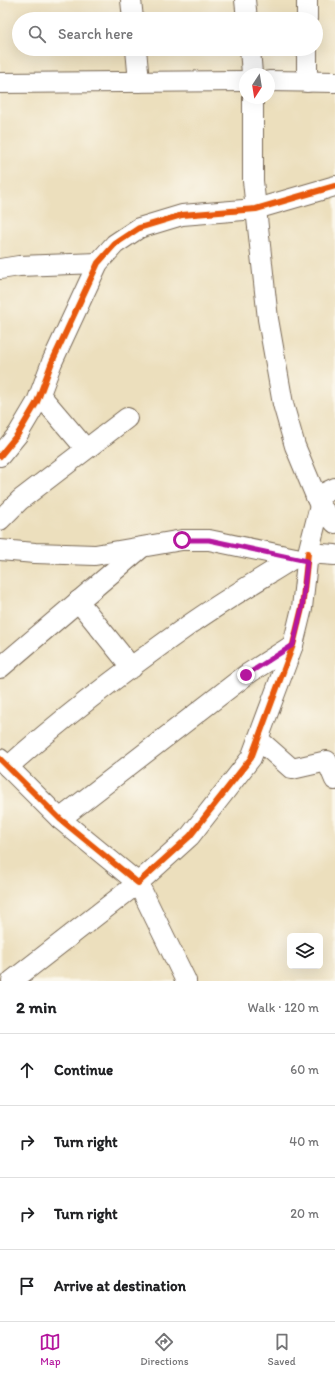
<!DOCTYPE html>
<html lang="en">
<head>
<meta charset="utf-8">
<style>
  body { margin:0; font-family:Itim,sans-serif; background:#f6f6f6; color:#202124 }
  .controls { position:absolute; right:12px; bottom:12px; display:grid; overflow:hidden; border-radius:6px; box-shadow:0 4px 16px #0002 }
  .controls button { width:36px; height:36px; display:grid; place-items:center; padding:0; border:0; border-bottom:1px solid #e0e0e0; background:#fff; color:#202124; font:20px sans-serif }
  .compass { position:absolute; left:239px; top:68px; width:36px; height:36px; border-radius:50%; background:#fff; box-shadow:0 4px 16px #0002; rotate:192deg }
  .stop { position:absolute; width:12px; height:12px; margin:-9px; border:3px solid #b5179e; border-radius:50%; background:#fff }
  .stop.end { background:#b5179e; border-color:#fff; box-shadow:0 1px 4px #0008 }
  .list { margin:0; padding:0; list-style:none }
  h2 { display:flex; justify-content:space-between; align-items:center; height:52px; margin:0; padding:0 16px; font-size:17px }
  h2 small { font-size:13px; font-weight:400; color:#757577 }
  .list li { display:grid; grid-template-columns:26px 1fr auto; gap:12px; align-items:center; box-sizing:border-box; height:72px; padding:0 16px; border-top:1px solid #e0e0e0 }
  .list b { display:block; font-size:15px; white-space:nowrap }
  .list em { font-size:13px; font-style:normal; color:#757577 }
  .icon { flex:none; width:22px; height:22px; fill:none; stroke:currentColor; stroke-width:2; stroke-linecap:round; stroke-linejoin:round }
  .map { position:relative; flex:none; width:335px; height:981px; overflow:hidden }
  .search { position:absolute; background:#fff; box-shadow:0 4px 16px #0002; left:12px; right:12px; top:12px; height:44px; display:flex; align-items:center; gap:10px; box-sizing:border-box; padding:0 14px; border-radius:22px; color:#757577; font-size:15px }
  .sheet { height:340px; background:#fff }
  nav { display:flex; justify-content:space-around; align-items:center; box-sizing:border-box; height:56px; border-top:1px solid #e0e0e0; background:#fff; font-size:11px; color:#757577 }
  nav a { display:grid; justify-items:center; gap:2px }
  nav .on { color:#b5179e }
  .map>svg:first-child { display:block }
</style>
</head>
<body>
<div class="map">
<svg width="335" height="981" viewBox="0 0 335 981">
  <rect width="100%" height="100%" fill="#fbf7ec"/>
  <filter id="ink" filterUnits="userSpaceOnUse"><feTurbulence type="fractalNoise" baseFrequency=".025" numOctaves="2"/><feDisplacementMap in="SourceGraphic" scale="8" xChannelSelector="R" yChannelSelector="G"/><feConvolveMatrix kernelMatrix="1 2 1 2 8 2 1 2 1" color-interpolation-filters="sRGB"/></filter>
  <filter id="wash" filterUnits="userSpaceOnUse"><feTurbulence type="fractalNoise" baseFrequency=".012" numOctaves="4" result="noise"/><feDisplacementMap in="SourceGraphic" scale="16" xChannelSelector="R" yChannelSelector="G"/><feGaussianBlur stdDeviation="0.9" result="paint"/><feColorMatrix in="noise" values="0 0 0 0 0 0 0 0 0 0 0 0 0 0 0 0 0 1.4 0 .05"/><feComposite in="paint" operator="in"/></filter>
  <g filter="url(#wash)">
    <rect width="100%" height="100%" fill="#ecdfbd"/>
  </g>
  <g filter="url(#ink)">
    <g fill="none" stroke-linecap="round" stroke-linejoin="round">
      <defs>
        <g id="minor">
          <polyline points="131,0 133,19"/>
          <polyline points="245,0 247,19"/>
          <polyline points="307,19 307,0"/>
          <polyline points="136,49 139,82"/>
          <polyline points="250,49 252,74"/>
          <polyline points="269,81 335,82"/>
          <polyline points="307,82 307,49"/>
          <polyline points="0,83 245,81"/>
          <polyline points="253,98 253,181 268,319 283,404 295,446 320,506"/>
          <polyline points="0,269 19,266 98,263"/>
          <polyline points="40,395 86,449"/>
          <polyline points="0,456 18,434 37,402 52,362 98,263 115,244 139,228 182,215 256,209 335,186"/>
          <polyline points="316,497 335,488"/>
          <polyline points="0,520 20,500 127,418"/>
          <polyline points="335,523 320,506 308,553 335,555"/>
          <polyline points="0,550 35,553 95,555 182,540 209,540 300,559"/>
          <polyline points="78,601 132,668"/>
          <polyline points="0,668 141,548"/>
          <polyline points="258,739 292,769 327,761 335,780"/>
          <polyline points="0,759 60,819 138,883 190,836 251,758 293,645 302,608 308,553"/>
          <path d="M 8,767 C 65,715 127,669 189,625 C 223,601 259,580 294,558"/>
          <polyline points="60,819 246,675 293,645"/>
          <polyline points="12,981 138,883 186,981"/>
        </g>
      </defs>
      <use href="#minor" stroke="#796956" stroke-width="22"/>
      <use href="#minor" stroke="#fff" stroke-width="20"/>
      <defs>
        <g id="cycleway">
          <polyline points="0,456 18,434 37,402 52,362 98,263 115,244 139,228 182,215 256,209 335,186"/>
          <polyline points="0,759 60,819 138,883 190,836 251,758 293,645 302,608 308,553"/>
        </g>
      </defs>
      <use href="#cycleway" stroke="#fbf7ec" stroke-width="8"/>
      <use href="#cycleway" stroke="#e8590c" stroke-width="6"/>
    </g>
  </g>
  <g fill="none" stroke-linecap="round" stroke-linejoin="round" filter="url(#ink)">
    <polyline stroke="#b5179e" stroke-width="5" points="182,540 209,540 307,561 302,608 293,645 246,675"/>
  </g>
</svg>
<div class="controls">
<button><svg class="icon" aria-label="layers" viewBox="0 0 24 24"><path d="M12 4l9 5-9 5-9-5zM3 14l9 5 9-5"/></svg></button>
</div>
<svg class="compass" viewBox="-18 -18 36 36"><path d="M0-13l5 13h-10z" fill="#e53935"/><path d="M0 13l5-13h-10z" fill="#757577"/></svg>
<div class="stop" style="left:182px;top:540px"></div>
<div class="stop end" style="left:246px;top:675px"></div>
<div class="search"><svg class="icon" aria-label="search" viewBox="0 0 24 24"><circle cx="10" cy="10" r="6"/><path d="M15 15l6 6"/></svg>Search here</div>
</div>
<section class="sheet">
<h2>2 min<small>Walk · 120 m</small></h2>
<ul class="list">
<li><svg class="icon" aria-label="ahead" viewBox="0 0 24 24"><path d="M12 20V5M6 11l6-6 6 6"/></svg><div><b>Continue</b></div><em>60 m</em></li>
<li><svg class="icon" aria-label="right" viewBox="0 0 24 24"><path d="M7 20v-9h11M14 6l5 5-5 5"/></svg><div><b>Turn right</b></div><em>40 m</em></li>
<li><svg class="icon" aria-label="right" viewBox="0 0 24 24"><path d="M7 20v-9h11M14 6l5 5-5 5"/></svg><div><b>Turn right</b></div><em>20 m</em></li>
<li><svg class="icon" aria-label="arrive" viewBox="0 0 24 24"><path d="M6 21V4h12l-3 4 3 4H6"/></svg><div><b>Arrive at destination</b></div></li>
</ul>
</section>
<nav>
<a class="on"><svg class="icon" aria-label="map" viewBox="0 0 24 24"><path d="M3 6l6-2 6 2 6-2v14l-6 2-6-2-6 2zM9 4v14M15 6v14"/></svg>Map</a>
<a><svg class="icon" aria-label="directions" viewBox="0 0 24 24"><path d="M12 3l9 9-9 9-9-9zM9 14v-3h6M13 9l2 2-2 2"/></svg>Directions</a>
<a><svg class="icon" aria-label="saved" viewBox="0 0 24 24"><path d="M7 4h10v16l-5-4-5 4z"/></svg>Saved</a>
</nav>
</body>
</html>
